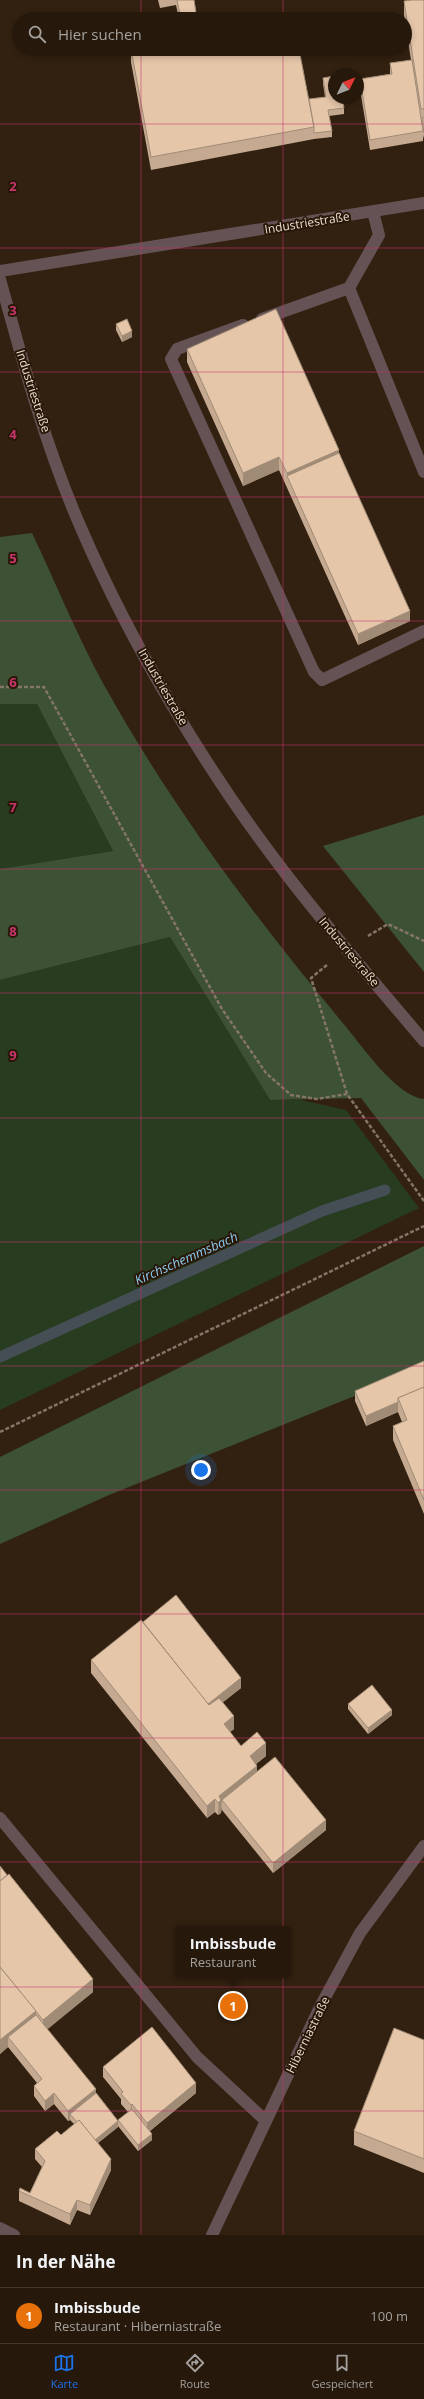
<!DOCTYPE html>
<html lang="de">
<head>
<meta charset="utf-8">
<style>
  body { margin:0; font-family:"Open Sans",sans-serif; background:#32261a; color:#f1f3f6 }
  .compass { position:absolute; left:328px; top:68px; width:36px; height:36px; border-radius:50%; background:#26190c; box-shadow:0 2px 6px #0003; rotate:47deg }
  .you { position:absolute; left:201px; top:1470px; width:14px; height:14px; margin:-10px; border:3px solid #fff; border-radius:50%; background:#1a73e8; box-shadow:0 0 0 6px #1a73e833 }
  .badge { display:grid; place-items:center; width:26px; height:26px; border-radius:50%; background:#1a73e8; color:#fff; font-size:13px; font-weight:700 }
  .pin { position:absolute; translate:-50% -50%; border:2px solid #fff; box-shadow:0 1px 4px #0006 }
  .popup { position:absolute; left:175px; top:1926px; width:116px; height:52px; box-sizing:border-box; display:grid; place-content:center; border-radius:4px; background:#26190c; filter:drop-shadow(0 1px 3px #0005); font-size:13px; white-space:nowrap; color:#a4a09d }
  .popup b { font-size:15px; color:#f1f3f6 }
  .popup::after { content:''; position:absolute; left:50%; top:100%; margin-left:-8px; border:8px solid transparent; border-top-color:#26190c }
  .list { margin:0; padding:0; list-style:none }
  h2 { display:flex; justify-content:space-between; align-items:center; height:52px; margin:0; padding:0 16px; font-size:17px }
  h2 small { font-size:13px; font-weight:400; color:#a4a09d }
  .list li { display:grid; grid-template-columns:26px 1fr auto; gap:12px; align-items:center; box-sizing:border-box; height:56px; padding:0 16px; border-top:1px solid #42382d }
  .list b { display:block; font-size:15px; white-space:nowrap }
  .list p { margin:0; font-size:13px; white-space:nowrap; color:#a4a09d }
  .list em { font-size:13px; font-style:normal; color:#a4a09d }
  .icon { flex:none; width:22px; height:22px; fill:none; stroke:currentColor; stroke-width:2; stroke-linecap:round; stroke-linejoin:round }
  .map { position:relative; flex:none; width:424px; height:2235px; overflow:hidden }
  .search { position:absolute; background:#26190c; box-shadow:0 2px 6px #0003; left:12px; right:12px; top:12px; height:44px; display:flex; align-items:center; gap:10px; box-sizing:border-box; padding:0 14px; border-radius:22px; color:#a4a09d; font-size:15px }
  .sheet { height:108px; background:#26190c }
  nav { display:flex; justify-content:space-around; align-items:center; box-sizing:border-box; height:56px; border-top:1px solid #42382d; background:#26190c; font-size:11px; color:#a4a09d }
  nav a { display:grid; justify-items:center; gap:2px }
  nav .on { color:#1a73e8 }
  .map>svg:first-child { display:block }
</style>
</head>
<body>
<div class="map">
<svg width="424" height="2235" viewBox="0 0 424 2235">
  <rect width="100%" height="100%" fill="#322110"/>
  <g fill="#283c20">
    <polygon points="0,704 37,704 113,851 0,869"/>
    <polygon points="170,937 270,1100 301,1100 346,1110 419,1208 0,1410 0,980"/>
  </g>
  <g fill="#3d5134">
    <path d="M 32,533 C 56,583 77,636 104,685 C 172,807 253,915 342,1022 C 361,1044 395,1096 424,1099 L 424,1180 L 361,1098 L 270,1100 L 170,937 L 0,980 L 0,869 L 113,851 L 37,704 L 0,704 L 0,537 Z"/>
    <polygon points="424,815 424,972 323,846"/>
    <polygon points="424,1246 424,1368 109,1495 0,1544 0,1457"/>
  </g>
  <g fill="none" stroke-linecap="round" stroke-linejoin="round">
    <polyline stroke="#464e55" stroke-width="11" points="0,1357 322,1211 385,1190"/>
    <g stroke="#837567" stroke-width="2.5" stroke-dasharray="4 2" stroke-linecap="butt">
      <polyline points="0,687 44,687 222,1009 266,1073 291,1095 317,1099 347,1094"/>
      <polyline points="368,936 388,924 424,941"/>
      <polyline points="327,965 311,978 347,1094 424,1201"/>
      <polyline points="0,1432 424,1226"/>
    </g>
    <g stroke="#645254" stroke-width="12">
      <polyline points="0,271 424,203"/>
      <path d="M 0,279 C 23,363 46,448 81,528 C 132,646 207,772 286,874 C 330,931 377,986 424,1041"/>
      <polyline points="349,288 424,472"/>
      <polyline points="262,319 349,288 379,235 373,212"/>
      <polyline points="243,325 177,349 171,359 314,672 322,680 424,631"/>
      <polyline points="0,1818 197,2057 266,2121"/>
      <polyline points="0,2228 14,2235"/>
      <polyline points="212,2235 321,2005 360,1933 424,1846"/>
    </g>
  </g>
  <g fill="#c5aa91">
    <polygon points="158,0 194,0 197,19 179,19 176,5 160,8"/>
    <polygon points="424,0 424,139 423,135 423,141 370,150 360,89 360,79 390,74 390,63 411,60 404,15 404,1"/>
    <polygon points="131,49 309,99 325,97 323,84 323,78 344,108 344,114 329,116 332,131 332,137 314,139 151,170 131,62"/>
    <polygon points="116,324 132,337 122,342 116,330"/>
    <polygon points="187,349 339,453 410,621 358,645 279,470 243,486 187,362"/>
    <polygon points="424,1361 424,1514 393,1440 393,1426 402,1422 398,1412 366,1426 355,1401 355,1391"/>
    <polygon points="143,1622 241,1688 223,1702 234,1729 230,1732 241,1746 266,1756 256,1764 257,1771 326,1830 273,1873 222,1810 222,1807 221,1813 218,1815 215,1812 207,1818 91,1673 91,1660"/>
    <polygon points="348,1704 392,1715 368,1734 348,1709"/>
    <polygon points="0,1866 93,1992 47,2029 118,2121 128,2112 121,2104 121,2099 103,2077 103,2067 196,2093 150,2131 152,2140 138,2151 118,2126 118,2127 98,2143 111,2170 90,2215 77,2210 70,2225 19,2201 19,2191 30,2193 42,2167 35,2159 35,2149 61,2135 74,2124 70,2120 68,2121 54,2104 45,2111 34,2096 34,2086 37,2083 8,2047 0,2054"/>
    <polygon points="424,2040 424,2173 354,2145 354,2131"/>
  </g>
  <g fill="#a08b76">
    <polygon points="132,331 132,337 122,342 122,336"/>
    <polygon points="339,450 339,463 287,476 287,473"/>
    <polygon points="279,457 279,470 243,486 243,473"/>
    <polygon points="410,611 410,621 358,645 358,634"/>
    <polygon points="398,1402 398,1412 366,1426 366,1416"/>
    <polygon points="241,1678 241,1688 207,1715 207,1705"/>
    <polygon points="392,1710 392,1715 368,1734 368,1728"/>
    <polygon points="234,1716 234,1729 224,1737 224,1724"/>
    <polygon points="266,1743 266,1756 250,1769 250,1756"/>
    <polygon points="257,1766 257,1778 222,1800 221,1813 218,1815 219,1796"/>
    <polygon points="215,1799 215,1812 207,1818 207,1806"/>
    <polygon points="326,1820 326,1830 273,1873 273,1863"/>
    <polygon points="93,1979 93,1992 43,2033 43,2020"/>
    <polygon points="36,2011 36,2025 8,2037 8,2047 0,2054 0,2040"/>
    <polygon points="196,2083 196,2093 147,2133 147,2123"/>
    <polygon points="96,2089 96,2099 70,2114 70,2120 68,2121 68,2111"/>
    <polygon points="54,2093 54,2104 45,2111 45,2101"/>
    <polygon points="132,2104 132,2114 131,2115 131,2105"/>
    <polygon points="118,2121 118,2127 93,2147 93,2141"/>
    <polygon points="152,2134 152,2140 138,2151 138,2145"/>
    <polygon points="111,2159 111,2170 90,2215 90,2205"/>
    <polygon points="77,2200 77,2210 70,2225 70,2214"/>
  </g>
  <g fill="#e5c6a9" stroke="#a08b76">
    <polygon points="177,0 194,0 197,19 181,19"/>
    <polygon points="412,0 424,0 424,109 421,109 404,1"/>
    <polygon points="131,49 299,49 314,127 151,157"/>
    <polygon points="412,60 423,131 370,140 360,79 392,74 390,63"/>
    <polygon points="334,76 334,98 342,98 344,108 328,110 332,131 314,133 314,127 309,99 326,97 323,78"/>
    <polygon points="424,117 424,133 422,118"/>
    <polygon points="276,309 339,450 287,473 279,457 243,473 187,349"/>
    <polygon points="127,319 132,331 122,336 116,324"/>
    <polygon points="339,453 410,611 358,634 287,476"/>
    <polygon points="424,1361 424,1387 398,1398 398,1402 366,1416 355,1391"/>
    <polygon points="424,1387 424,1500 393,1426 407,1420 398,1398"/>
    <polygon points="176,1595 241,1678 208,1704 143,1622"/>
    <polygon points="141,1620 209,1705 219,1698 234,1716 224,1724 241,1746 257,1732 266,1743 250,1756 257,1766 219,1796 221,1800 218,1803 215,1799 207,1806 91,1660"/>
    <polygon points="372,1685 392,1710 368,1728 348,1704"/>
    <polygon points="275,1757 326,1820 273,1863 222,1800"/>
    <polygon points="0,1866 7,1875 0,1881"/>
    <polygon points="9,1874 93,1979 43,2020 0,1967 0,1881"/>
    <polygon points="0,1967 36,2011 0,2040"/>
    <polygon points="36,2015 96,2089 68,2111 54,2093 45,2101 34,2086 42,2079 8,2037"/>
    <polygon points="152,2027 196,2083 147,2123 132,2104 131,2105 121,2094 123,2092 103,2067"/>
    <polygon points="394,2028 424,2040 424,2159 354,2131"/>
    <polygon points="96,2093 118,2121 95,2140 79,2120 77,2122 70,2114"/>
    <polygon points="132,2109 152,2134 138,2145 118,2120"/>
    <polygon points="79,2120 111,2159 90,2205 77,2200 70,2214 19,2191 20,2188 30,2193 45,2161 35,2149 57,2131 61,2135"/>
  </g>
  <path fill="none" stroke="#c8356d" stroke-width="1" stroke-opacity="0.55" d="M 141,0 L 141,19M 283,0 L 283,19M 141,49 L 141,2235M 283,49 L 283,2235M 0,124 L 424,124M 0,248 L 424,248M 0,372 L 424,372M 0,497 L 424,497M 0,621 L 424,621M 0,745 L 424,745M 0,869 L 424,869M 0,993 L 424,993M 0,1118 L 424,1118M 0,1242 L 424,1242M 0,1366 L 424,1366M 0,1490 L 424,1490M 0,1614 L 424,1614M 0,1738 L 424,1738M 0,1862 L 424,1862M 0,1987 L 424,1987M 0,2111 L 424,2111"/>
  <g text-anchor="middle" stroke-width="4" stroke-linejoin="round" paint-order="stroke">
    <g font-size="12" fill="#e8dcd2" stroke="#281706">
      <text transform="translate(307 223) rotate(-9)" y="4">Industriestraße</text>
      <text transform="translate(33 391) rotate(72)" y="4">Industriestraße</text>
      <text transform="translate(163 687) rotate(60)" y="4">Industriestraße</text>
      <text transform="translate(349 952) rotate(50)" y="4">Industriestraße</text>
      <text transform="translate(308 2035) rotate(-64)" y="4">Hiberniastraße</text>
    </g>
    <g font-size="13" font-style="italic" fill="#8ccaef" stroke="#281706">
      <text transform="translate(186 1258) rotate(-24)" y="5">Kirchschemmsbach</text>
    </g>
  </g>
  <g font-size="13" text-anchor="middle" font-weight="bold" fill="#c8356d" stroke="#281706" stroke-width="4" stroke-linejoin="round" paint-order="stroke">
    <text x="13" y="191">2</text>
    <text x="13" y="315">3</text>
    <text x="13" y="439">4</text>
    <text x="13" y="563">5</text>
    <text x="13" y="687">6</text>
    <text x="13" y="812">7</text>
    <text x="13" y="936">8</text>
    <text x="13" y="1060">9</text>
  </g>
</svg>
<svg class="compass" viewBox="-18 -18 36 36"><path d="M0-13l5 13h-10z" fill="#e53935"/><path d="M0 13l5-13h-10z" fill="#a4a09d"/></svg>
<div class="you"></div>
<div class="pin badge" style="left:233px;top:2006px;background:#e8710a">1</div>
<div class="popup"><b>Imbissbude</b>Restaurant</div>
<div class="search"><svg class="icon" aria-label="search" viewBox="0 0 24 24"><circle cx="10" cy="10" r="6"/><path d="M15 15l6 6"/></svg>Hier suchen</div>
</div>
<section class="sheet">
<h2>In der Nähe<small></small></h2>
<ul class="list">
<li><span class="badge" style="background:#e8710a">1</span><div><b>Imbissbude</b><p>Restaurant · Hiberniastraße</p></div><em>100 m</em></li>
</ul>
</section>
<nav>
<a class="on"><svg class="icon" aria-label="map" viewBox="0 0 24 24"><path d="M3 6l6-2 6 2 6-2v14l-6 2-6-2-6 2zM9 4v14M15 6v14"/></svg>Karte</a>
<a><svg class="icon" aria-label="directions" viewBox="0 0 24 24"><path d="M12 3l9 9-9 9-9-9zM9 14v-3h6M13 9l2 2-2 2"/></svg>Route</a>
<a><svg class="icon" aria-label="saved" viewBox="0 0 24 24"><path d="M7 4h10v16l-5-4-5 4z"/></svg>Gespeichert</a>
</nav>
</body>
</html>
